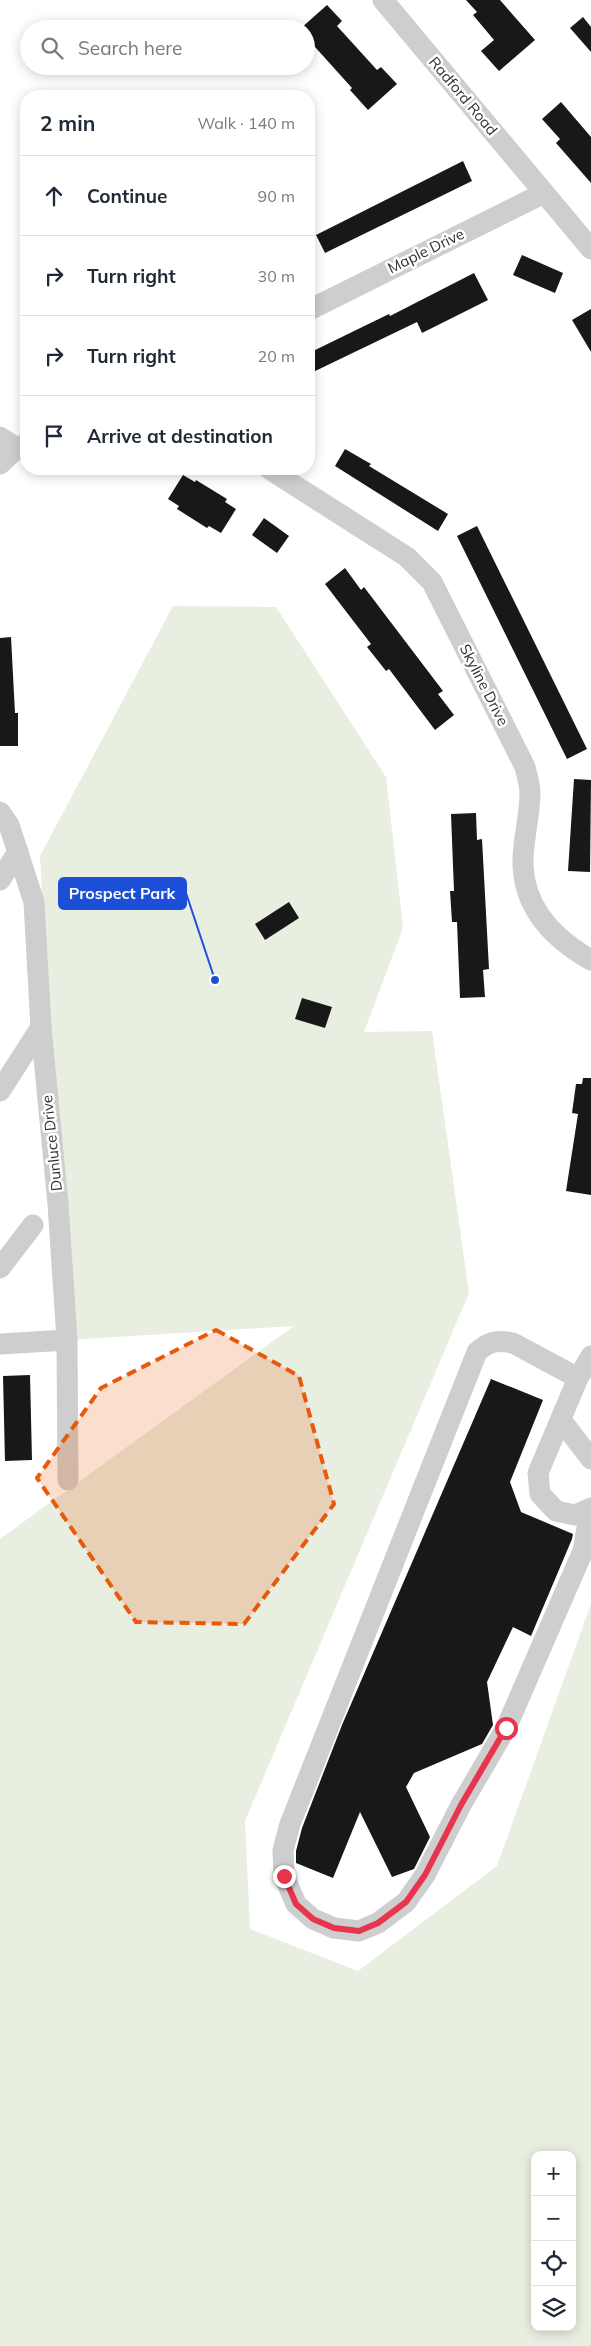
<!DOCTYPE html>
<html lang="en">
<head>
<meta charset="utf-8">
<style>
  body { margin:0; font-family:Mulish,sans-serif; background:#f2f2f3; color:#1f2937 }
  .controls { position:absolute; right:15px; bottom:15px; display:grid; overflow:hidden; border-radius:10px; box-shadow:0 2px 12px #0003 }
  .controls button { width:45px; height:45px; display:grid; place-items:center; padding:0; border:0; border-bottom:1px solid #e0e1e3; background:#fff; color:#1f2937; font:25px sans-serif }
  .stop { position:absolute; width:15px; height:15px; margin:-11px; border:4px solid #e6354d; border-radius:50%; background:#fff }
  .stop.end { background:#e6354d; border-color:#fff; box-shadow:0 1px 5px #0008 }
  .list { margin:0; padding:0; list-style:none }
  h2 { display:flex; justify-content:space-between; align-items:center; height:65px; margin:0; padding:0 20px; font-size:21px }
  h2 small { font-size:16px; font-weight:400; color:#747a83 }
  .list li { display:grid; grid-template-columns:32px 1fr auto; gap:15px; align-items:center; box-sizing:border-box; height:80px; padding:0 20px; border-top:1px solid #e0e1e3 }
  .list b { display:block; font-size:19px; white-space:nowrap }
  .list em { font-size:16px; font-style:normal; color:#747a83 }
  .icon { flex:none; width:28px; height:28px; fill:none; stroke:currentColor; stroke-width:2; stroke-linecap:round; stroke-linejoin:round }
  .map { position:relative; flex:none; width:591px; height:2346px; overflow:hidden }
  .search { position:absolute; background:#fff; box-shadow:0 2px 12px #0003; left:20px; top:20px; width:295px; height:55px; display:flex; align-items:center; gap:12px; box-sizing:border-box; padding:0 18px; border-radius:28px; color:#747a83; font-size:19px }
  .panel { position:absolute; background:#fff; box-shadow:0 2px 12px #0003; left:20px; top:90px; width:295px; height:385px; border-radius:20px }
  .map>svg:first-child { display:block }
</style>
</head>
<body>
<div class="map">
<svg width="591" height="2346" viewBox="0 0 591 2346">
  <rect width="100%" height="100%" fill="#fff"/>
  <path fill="#e8eee0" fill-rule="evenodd" d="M 173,606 L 276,607 L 386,777 L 403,928 L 364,1032 L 432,1031 L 469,1293 L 245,1821 L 250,1929 L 358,1971 L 497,1866 L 591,1604 L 591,2346 L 0,2346 L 0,1539 L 294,1326 L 67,1340 L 40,856 ZM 535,2155 L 572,2155 L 572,2327 L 535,2327 Z"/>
  <g fill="#181818">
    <polygon points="466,0 500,0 535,40 499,71 481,51 494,40 473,15 477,12"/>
    <polygon points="327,5 342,21 337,26 377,70 381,67 397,84 368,110 350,90 352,88 306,37 306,29 300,29"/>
    <polygon points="583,17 591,27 591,52 570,28"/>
    <polygon points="561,102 591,137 591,183 556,143 560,139 542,119"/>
    <polygon points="463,161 472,181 325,253 316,235"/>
    <polygon points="522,255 563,273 555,293 513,275"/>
    <polygon points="474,273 488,300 422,333 417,322 309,374 309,353 389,314 390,316"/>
    <polygon points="591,309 591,352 572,320"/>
    <polygon points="345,449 371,464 369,466 448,514 438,531 335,466"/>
    <polygon points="183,475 195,482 196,480 227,499 225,502 236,509 221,533 209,526 207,528 177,509 179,506 168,499"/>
    <polygon points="264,518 289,536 277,553 252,535"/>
    <polygon points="477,526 587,749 567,759 457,536"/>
    <polygon points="345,568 361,590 364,587 443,691 438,694 454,715 435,730 389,669 386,671 367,647 371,644 325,584"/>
    <polygon points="11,637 15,713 18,713 18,746 0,746 0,638"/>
    <polygon points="574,779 591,780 590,872 568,871"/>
    <polygon points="476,813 477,840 482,839 489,969 483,970 485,997 460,998 457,922 452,922 450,891 454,891 451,814"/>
    <polygon points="289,902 299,918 265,940 255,924"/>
    <polygon points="302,998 332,1007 325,1028 295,1019"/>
    <polygon points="583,1078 591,1078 591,1195 566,1191 578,1114 572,1113 576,1084 582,1084"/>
    <polygon points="30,1375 32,1460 5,1461 3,1376"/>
    <polygon points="491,1379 543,1400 510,1482 521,1512 573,1534 572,1539 531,1636 513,1627 487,1682 493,1725 482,1744 414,1773 406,1787 430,1837 414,1869 392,1877 360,1812 333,1878 296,1863 296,1851 302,1828 342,1725"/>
  </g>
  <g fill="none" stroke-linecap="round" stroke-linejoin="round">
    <g stroke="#cecece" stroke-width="21">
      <polyline points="383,0 591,249"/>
      <polyline points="309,310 544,193"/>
      <polyline points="0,437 17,448"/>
      <polyline points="0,464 17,448 26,444"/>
      <path d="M 269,469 L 407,557 L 432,582 L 525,767 C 527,775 530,785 530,793 C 530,817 522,842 523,866 C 525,910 554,939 591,960"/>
      <polyline points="0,812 9,825 34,902 41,1027 58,1204 67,1340 68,1480"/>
      <polyline points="0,880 18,852"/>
      <polyline points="0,1091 41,1027"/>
      <polyline points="0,1268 33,1225"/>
      <polyline points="0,1344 67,1340"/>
      <polyline points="591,1356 578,1378 538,1473 540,1494 556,1511 575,1515 591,1508"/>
      <path d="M 578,1378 L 513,1343 C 497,1340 489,1341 477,1352 L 290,1824 L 283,1850 L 284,1876 L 296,1904 L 313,1919 L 334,1928 L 359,1931 L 378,1923 L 406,1902 L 425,1875 L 461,1805 L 506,1728 L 583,1551 L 590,1510"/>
      <polyline points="561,1420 591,1459"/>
    </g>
  </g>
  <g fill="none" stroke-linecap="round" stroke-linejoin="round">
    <polyline stroke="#e6354d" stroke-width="6" points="284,1876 296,1904 313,1919 334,1928 359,1931 378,1923 406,1902 425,1875 461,1805 506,1728"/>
  </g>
  <path fill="#e8590c" fill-opacity="0.2" stroke="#e8590c" stroke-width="4" stroke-dasharray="10 6" stroke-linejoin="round" d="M 216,1330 L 299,1376 L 334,1504 L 244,1624 L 136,1622 L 37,1478 L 101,1388 Z"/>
  <g text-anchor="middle" stroke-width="5" stroke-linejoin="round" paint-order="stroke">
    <g font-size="15" fill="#313131" stroke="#fff">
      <text transform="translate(463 96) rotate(50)" y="5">Radford Road</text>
      <text transform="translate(426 251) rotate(-26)" y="5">Maple Drive</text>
      <text transform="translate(484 685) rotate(63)" y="5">Skyline Drive</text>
      <text transform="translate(52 1143) rotate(-96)" y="5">Dunluce Drive</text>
    </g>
  </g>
  <path fill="none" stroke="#1d4ed8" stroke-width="2" d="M215 980L186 893"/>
  <circle fill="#1d4ed8" stroke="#fff" stroke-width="2" cx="215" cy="980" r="5"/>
  <rect fill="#1d4ed8" stroke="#1d4ed8" stroke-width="2" x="59" y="878" width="127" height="31" rx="5"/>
  <g font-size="16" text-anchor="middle" font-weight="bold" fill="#fff">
    <text x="122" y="899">Prospect Park</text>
  </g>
</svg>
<div class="controls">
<button>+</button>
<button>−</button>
<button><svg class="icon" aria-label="locate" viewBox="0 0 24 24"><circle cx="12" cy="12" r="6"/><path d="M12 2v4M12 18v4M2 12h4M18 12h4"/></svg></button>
<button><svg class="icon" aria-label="layers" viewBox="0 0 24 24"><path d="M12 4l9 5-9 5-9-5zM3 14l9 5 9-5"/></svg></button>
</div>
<div class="stop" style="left:506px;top:1728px"></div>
<div class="stop end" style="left:284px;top:1876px"></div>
<div class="search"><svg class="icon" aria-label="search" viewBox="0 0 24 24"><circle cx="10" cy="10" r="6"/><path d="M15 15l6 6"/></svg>Search here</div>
<section class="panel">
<h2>2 min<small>Walk · 140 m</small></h2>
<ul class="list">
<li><svg class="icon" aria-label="ahead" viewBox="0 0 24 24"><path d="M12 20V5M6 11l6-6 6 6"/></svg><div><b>Continue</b></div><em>90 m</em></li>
<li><svg class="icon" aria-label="right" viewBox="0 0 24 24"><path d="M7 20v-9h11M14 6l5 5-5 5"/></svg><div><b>Turn right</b></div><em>30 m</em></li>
<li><svg class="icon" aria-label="right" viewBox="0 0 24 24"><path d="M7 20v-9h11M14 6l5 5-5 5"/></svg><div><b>Turn right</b></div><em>20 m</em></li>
<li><svg class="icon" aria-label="arrive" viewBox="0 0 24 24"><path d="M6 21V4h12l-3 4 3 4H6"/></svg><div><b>Arrive at destination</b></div></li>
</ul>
</section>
</div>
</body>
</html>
